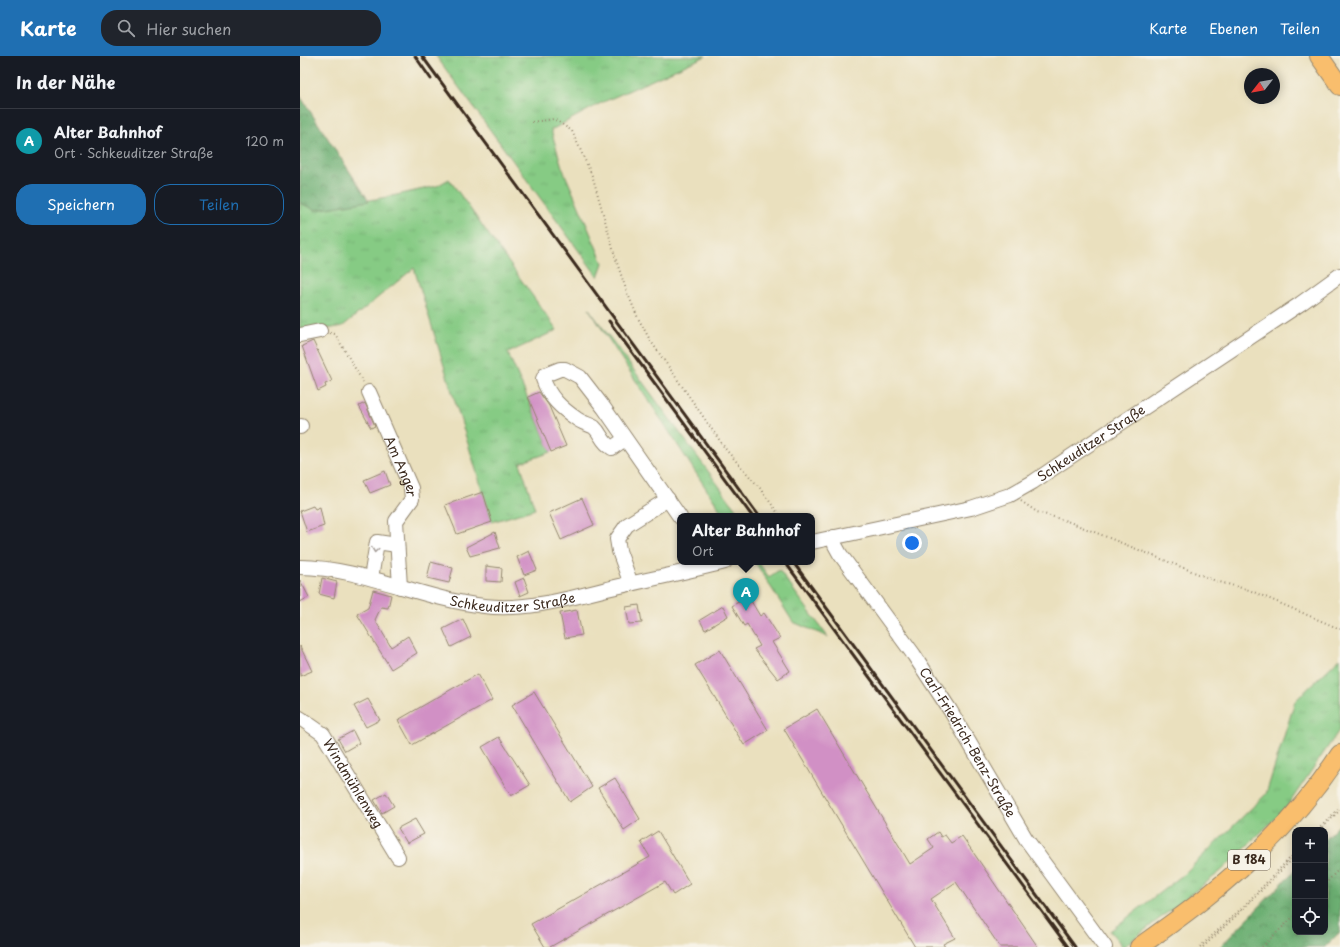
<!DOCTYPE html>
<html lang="de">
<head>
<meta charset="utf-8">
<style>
  body { margin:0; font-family:"Playpen Sans",sans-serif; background:#20242c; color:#f1f3f6 }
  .controls { position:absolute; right:12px; bottom:12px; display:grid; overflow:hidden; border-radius:8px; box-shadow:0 2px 10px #0003 }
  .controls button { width:36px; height:36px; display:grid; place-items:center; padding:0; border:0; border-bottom:1px solid #363941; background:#171b24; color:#f1f3f6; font:20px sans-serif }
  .compass { position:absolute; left:944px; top:12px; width:36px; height:36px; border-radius:50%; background:#171b24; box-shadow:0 2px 10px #0003; rotate:239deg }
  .you { position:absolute; left:612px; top:487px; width:14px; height:14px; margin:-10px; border:3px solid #fff; border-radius:50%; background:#1a73e8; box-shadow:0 0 0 6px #1a73e833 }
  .badge { display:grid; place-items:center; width:26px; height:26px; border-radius:50%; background:#1f6fb2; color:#fff; font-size:13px; font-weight:700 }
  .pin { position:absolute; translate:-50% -33px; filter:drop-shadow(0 1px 2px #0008) }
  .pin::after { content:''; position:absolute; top:21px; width:14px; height:12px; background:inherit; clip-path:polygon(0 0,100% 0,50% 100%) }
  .popup { position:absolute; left:377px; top:457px; width:138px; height:52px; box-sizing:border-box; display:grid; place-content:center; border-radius:8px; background:#171b24; filter:drop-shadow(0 1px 3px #0005); font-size:13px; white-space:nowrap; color:#9ea1a6 }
  .popup b { font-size:15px; color:#f1f3f6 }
  .popup::after { content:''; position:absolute; left:50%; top:100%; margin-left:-8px; border:8px solid transparent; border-top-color:#171b24 }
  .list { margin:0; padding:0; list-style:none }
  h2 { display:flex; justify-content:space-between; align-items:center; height:52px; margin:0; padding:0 16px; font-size:17px }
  h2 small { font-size:13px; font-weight:400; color:#9ea1a6 }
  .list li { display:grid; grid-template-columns:26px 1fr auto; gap:12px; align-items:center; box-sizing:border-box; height:64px; padding:0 16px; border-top:1px solid #363941 }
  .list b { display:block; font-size:15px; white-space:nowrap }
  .list p { margin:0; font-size:13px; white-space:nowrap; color:#9ea1a6 }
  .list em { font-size:13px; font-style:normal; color:#9ea1a6 }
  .actions { display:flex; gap:8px; padding:12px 16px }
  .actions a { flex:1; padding:9px 0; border:1px solid #1f6fb2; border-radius:16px; text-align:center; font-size:14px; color:#1f6fb2 }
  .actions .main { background:#1f6fb2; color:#fff }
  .icon { flex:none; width:22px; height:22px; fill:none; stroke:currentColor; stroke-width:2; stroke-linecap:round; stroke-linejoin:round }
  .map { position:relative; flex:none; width:1040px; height:891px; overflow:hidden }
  header { display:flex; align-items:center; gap:24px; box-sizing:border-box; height:56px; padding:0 20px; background:#1f6fb2; color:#fff }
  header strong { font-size:19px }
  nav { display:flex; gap:22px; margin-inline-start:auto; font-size:14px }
  .search { width:280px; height:36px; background:#20242c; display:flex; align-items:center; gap:10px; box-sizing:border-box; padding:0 14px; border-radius:16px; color:#9ea1a6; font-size:15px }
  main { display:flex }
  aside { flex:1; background:#171b24 }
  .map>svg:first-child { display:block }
</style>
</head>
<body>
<header>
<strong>Karte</strong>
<div class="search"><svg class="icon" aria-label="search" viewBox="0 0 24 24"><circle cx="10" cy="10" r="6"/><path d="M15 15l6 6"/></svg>Hier suchen</div>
<nav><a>Karte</a><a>Ebenen</a><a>Teilen</a></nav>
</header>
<main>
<aside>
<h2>In der Nähe<small></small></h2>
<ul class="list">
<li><span class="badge" style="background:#0f9aa8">A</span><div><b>Alter Bahnhof</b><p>Ort · Schkeuditzer Straße</p></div><em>120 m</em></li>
</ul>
<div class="actions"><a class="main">Speichern</a><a>Teilen</a></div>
</aside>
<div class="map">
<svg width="1040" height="891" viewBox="0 0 1040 891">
  <defs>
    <pattern id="grass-tufts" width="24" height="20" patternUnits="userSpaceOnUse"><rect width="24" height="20" fill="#86cb84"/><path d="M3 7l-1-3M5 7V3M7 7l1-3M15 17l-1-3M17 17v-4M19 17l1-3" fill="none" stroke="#75ae72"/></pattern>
    <pattern id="forest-crowns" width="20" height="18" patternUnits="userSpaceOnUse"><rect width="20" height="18" fill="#6caf72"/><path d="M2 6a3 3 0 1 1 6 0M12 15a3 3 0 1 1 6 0" fill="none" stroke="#5a8f5d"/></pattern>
  </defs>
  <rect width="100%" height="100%" fill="#f7f3e8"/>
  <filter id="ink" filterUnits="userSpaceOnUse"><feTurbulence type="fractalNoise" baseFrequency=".025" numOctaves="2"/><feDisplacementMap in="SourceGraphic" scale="8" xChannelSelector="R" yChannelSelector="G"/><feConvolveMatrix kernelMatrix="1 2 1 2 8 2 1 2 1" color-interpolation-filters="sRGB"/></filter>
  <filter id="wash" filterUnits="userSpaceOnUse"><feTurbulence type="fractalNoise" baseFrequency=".012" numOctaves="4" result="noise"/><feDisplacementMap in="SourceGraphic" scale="16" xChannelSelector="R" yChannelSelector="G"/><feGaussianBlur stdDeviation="0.9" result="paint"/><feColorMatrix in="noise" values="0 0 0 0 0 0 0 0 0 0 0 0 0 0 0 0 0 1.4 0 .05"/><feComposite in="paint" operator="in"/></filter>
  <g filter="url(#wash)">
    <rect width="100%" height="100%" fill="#eae0be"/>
    <g fill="url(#grass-tufts)" stroke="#607a51">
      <polygon points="136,0 406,0 301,47 251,74 262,111 303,207 298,221"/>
      <polygon points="149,123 257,274 208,297 251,396 220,407 235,453 192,466 114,212 43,270 0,278 0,147 16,154 92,140 137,130"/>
      <polygon points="289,253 441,460 424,460"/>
      <polygon points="455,506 458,506 469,521 479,514 528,581 493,566"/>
      <polygon points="1040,602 1040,673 986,752 921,815 823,891 810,875 884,818 966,738 995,645"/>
    </g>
    <g fill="url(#forest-crowns)" stroke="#546c48">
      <polygon points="0,40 69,145 16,154 0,147"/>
      <polygon points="1040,768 1040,876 1025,891 920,891 995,814 995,876 1025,876 1025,783"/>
    </g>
    <g id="blocks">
      <g fill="#d190c5">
        <polygon points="13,285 32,325 25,328 26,331 18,335 2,290"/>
        <polygon points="239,336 249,350 266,390 251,396 228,341"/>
        <polygon points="65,347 75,370 71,372 59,350"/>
        <polygon points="85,415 90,429 70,437 64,424"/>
        <polygon points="183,436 192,466 157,478 145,449"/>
        <polygon points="282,442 294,469 261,484 249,457"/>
        <polygon points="13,450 15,453 20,451 24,470 7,476 0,455"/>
        <polygon points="195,476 200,492 170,500 166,491"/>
        <polygon points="229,495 237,514 224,519 217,501"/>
        <polygon points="131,506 153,512 149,527 127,522"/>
        <polygon points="186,510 202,512 201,526 186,525"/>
        <polygon points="22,522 37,526 34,542 19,538"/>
        <polygon points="224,522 229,536 220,540 215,526"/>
        <polygon points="0,524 9,541 0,546"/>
        <polygon points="73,534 91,539 88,552 81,551 75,564 91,591 108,580 117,597 91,613 57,558 68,552"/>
        <polygon points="448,540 460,560 464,557 480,582 472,586 490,615 478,623 454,593 460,590 447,568 444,570 432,550"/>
        <polygon points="339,549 342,567 329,568 326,551"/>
        <polygon points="423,550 428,560 405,574 400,564"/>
        <polygon points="277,554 282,579 265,582 260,557"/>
        <polygon points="163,563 171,581 151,591 143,573"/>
        <polygon points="0,590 12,615 0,620"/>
        <polygon points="420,594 468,674 444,689 395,609"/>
        <polygon points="178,618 192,644 112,689 98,664"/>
        <polygon points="234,636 292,731 270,746 212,649"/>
        <polygon points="68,643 80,664 66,671 54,650"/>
        <polygon points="517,653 610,808 634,792 628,783 638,776 641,781 645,779 651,787 662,780 738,891 700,891 656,826 631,843 655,882 643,888 645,891 615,891 484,673"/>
        <polygon points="53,675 59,687 45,695 38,683"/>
        <polygon points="199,681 230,729 211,740 182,691"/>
        <polygon points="315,722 340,763 324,774 298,732"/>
        <polygon points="86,737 94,750 82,757 74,744"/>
        <polygon points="115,763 124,778 107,787 98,772"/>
        <polygon points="358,775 390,828 373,839 365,826 250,891 245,891 231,868 350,801 341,786"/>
      </g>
    </g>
  </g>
  <g filter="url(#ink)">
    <use href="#blocks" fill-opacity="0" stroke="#92856e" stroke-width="1"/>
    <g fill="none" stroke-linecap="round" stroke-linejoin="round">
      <defs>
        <g id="minor">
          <polyline points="0,279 20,275"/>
          <path id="s1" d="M 69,336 L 111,432 L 112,443 L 96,465 L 100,531"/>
          <polyline points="0,371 1,370"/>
          <path d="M 325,383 L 312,392 C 301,386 302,378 294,371 C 289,368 282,367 277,363 C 261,352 249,341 243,323 L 245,319 L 260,313 L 265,313 L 280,321 L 304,352 L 380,461"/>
          <path id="s2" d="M 534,481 L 535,489 L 540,498 L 614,599 L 650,654 L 726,783 L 805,891"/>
          <path id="s3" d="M 512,486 L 671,452 L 710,439 L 733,426 L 758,409 L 1000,248 L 1040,219"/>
          <path id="s4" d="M 0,511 C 63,512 121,543 184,550 C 225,555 267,543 307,533 C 346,524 386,516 425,506"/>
          <polyline points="71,522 77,486 97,489"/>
          <polyline points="331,528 319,495 317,483 327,469 368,443"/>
          <path id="s5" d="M 0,662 L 23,678 L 98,801"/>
        </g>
        <g id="major">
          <polyline points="1019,0 1040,30"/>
          <path d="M 839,891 C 861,875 884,859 905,842 C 957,801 1004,753 1040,698"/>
        </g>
      </defs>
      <use href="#minor" stroke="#92856e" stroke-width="16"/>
      <use href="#major" stroke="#92856e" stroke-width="20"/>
      <g stroke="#92856e" stroke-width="2" stroke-dasharray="1 3" stroke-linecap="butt">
        <polyline points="232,66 254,63 272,75 293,122 317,207 327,236 338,262 350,284 427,395 460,432 480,460"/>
        <polyline points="30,277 35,278 63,326"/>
        <polyline points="721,445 737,456 767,465 916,525 949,534 1040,573"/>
        <polyline points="1018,774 1040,751"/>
        <polyline points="1020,774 1040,754"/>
        <polyline points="1025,828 1040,812"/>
        <polyline points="900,891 942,852 995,797"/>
        <polyline points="903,891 940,856 995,800"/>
        <polyline points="962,891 995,859"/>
      </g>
      <use href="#minor" stroke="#fff" stroke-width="14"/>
      <use href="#major" stroke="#f9be6d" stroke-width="18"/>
      <g stroke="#3b2a1e" stroke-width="3">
        <polyline points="115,0 131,23"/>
        <polyline points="122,0 459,460"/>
        <polyline points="309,265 452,460"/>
        <polyline points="485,506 768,891"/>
        <polyline points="493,506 775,891"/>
      </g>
    </g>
    <defs><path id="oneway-chevron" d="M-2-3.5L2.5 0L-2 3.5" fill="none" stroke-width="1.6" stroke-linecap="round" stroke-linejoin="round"/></defs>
    <use stroke="#a79f9a" href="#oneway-chevron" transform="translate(75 494) rotate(98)"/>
  </g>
  <g text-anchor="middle" stroke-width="3" stroke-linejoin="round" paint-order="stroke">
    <rect fill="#f7f3e8" stroke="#73665b" stroke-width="1" x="928" y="794" width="42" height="20" rx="3"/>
    <g font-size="12" font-weight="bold" fill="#3b2a1e">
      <text x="949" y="808">B 184</text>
    </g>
    <g font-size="13" fill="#3b2a1e" stroke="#f7f3e8">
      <text dy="5" stroke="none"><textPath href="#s3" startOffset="300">Schkeuditzer Straße</textPath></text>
      <text dy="5" stroke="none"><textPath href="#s1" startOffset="81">Am Anger</textPath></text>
      <text dy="5" stroke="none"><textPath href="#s4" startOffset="217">Schkeuditzer Straße</textPath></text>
      <text dy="5" stroke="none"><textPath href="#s2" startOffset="246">Carl-Friedrich-Benz-Straße</textPath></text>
      <text dy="5" stroke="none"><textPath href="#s5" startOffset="86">Windmühlenweg</textPath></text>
    </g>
  </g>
</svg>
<div class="controls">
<button>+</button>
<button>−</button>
<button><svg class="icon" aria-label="locate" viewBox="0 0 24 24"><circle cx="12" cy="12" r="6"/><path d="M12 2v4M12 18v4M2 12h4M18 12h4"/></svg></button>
</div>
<svg class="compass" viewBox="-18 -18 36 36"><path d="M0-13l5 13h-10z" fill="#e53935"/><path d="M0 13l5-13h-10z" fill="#9ea1a6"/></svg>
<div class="you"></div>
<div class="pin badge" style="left:446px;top:555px;background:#0f9aa8">A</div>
<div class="popup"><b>Alter Bahnhof</b>Ort</div>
</div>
</main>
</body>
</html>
